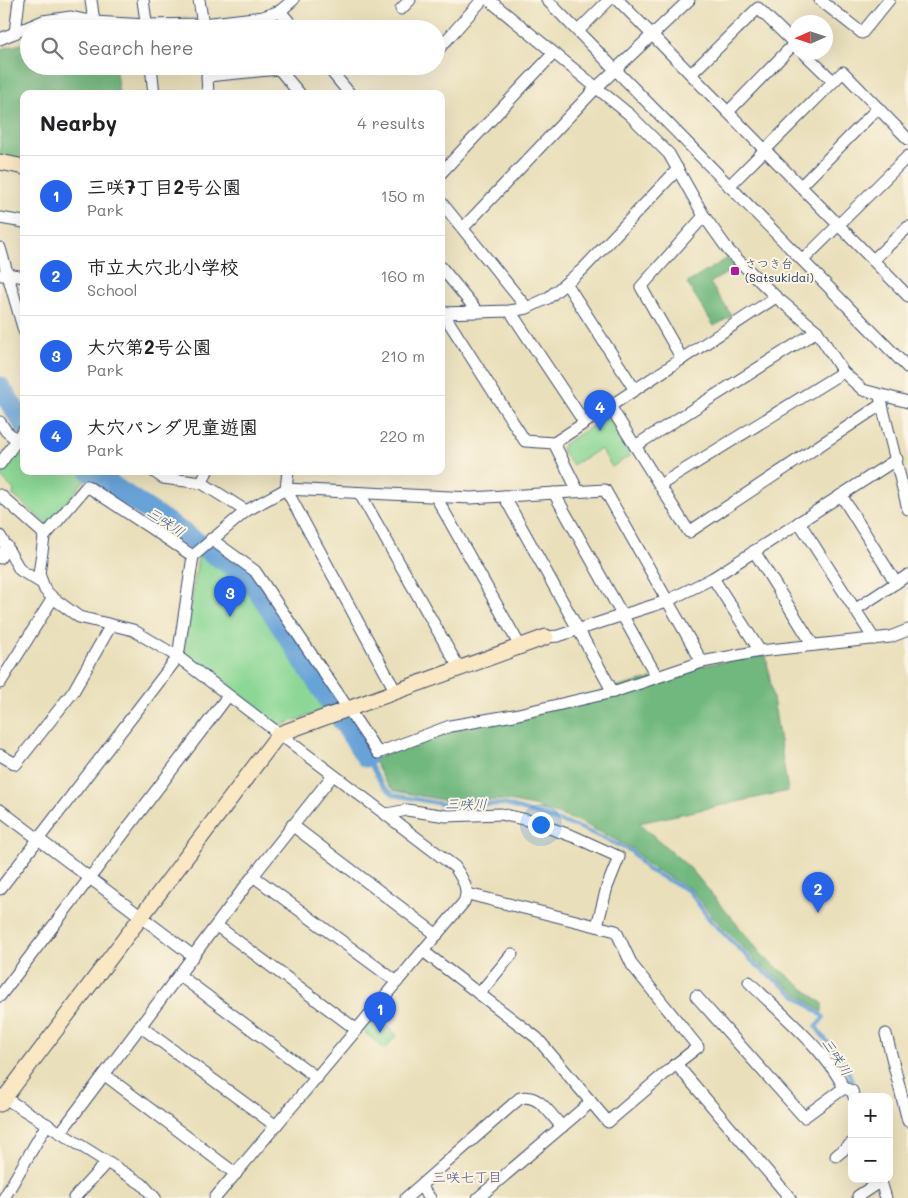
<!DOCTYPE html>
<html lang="en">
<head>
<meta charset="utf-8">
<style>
  body { margin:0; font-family:Mali,"Klee One",sans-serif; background:#f2f2f2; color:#202124 }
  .controls { position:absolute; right:15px; bottom:15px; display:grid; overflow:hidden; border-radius:10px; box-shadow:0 5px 20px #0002 }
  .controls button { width:45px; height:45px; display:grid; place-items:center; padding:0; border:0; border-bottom:1px solid #e0e0e0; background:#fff; color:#202124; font:25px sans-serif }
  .compass { position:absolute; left:788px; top:15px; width:45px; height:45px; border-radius:50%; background:#fff; box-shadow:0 5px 20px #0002; rotate:267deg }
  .you { position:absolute; left:540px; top:824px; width:18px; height:18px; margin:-12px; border:4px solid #fff; border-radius:50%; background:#1a73e8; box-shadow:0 0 0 8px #1a73e833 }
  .badge { display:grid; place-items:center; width:32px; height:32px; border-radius:50%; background:#2563eb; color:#fff; font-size:16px; font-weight:700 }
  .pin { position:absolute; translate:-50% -41px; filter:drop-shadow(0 1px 2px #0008) }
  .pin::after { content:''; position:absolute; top:26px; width:18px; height:15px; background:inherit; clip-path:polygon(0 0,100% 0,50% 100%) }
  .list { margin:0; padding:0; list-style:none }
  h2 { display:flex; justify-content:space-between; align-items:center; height:65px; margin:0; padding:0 20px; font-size:21px }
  h2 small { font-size:16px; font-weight:400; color:#757577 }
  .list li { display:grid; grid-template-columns:32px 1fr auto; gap:15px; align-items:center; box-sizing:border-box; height:80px; padding:0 20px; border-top:1px solid #e0e0e0 }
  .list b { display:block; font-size:19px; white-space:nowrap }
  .list p { margin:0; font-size:16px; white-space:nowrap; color:#757577 }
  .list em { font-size:16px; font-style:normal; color:#757577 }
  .icon { flex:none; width:28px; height:28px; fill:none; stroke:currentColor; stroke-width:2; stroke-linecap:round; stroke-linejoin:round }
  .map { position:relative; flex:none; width:908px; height:1198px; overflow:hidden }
  .search { position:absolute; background:#fff; box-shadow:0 5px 20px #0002; left:20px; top:20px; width:425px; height:55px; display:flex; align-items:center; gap:12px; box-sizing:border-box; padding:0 18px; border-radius:28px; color:#757577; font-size:19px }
  .panel { position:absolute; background:#fff; box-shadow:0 5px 20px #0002; left:20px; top:90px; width:425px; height:385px; border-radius:10px }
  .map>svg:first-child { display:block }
</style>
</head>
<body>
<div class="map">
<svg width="908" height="1198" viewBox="0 0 908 1198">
  <rect width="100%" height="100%" fill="#fcf5e5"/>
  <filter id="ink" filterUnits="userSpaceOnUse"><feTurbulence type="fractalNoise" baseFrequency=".02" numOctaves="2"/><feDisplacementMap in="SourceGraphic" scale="10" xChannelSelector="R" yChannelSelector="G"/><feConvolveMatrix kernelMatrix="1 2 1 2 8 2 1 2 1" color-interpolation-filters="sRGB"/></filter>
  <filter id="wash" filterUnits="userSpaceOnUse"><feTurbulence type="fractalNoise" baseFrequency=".0096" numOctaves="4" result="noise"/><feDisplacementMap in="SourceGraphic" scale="20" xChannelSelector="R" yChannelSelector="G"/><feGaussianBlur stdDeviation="1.12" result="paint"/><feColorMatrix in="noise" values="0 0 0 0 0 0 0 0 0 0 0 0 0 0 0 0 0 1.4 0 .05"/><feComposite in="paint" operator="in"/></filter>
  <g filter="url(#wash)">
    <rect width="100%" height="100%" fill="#e9dfba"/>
    <g fill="#8cd795" stroke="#54837a">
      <polygon points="603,419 610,419 631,455 612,467 601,449 572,465 562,450 564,444"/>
      <polygon points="24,438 24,471 79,471 87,477 48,525 13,495 14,490 0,476 0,473"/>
      <polygon points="206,554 247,580 331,708 276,727 184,654 198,558"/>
      <polygon points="375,1017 397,1035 385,1049 363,1031"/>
    </g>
    <g fill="#71b87e" stroke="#46746e">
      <polygon points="29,42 29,66 115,66 119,94 24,94 24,161 0,156 0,49"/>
      <polygon points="733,255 740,265 710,283 732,316 714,326 687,283"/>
      <polygon points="766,655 788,791 639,823 691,869 764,957 822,1003 822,1012 760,965 714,919 691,889 648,866 633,849 580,822 533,806 504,800 448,801 395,791 386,783 373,759 448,731 704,665"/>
    </g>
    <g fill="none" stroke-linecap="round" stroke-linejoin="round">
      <polyline stroke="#67a3d8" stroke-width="4" points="366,757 382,785 394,795 447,805 504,804 578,827 631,851 646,869 689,891 710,920 758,967 824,1017 816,1027 846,1066 856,1090"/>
      <g stroke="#67a3d8" stroke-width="21">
        <polyline points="0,387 24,424"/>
        <polyline points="90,471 250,578 366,757"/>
      </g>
    </g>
  </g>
  <g filter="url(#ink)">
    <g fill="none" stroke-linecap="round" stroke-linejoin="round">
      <defs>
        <g id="street">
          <polyline points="91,0 94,22"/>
          <polyline points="143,0 147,29"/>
          <polyline points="199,0 203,24"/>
          <polyline points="489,0 630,115 669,154 704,216 729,251 776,297 817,331 843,372 863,390 908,402"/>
          <polyline points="547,0 908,368"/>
          <polyline points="618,0 908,296"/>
          <polyline points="820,0 862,33 889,0"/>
          <polyline points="401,9 410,0"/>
          <polyline points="280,11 295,29"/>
          <polyline points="578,31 609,0"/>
          <polyline points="15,33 19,0"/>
          <polyline points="0,39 43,21 71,17 94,22 147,25 203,24 263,17 280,11 293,0"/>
          <polyline points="436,52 482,0"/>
          <polyline points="803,52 833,81"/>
          <polyline points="151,66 154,94"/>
          <polyline points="327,66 350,94"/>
          <polyline points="279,69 300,94"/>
          <polyline points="691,74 758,8 796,45"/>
          <polyline points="208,94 207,76 279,69 282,66"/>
          <polyline points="728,112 794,44"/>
          <polyline points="441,173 553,54"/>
          <polyline points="729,186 843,72 908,139"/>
          <polyline points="801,186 878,108"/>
          <polyline points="441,202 527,308"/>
          <polyline points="0,218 24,222"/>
          <polyline points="463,228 596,88 689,0"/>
          <polyline points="0,248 24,331"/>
          <polyline points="803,260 908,156"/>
          <polyline points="873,260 908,227"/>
          <polyline points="441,267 478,312"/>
          <polyline points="2,275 7,274 24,277"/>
          <polyline points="566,283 635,390"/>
          <polyline points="510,311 584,422"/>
          <polyline points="441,313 510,311 527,308 548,298 583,269 678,169"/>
          <polyline points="443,313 525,441 554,443"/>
          <polyline points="682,359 641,287 704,216"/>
          <polyline points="880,397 908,509"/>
          <polyline points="610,406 689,532 882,404"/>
          <polyline points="0,422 6,431 17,440"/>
          <polyline points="635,446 817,331"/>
          <polyline points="0,464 24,430"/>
          <polyline points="153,471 163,478 202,483 246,511"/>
          <polyline points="288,471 286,489 396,692"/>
          <polyline points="202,483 207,471"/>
          <polyline points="660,485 843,372"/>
          <polyline points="578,491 554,443 776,297"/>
          <polyline points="554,493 657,677"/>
          <polyline points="360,494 459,668"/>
          <path d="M 0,495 L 42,532 L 44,537 L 39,574 L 45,590 L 53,598 L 79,617 L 133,630 L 178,657 L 455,867 C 462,879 470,888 464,902 L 215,1198"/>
          <polyline points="841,495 896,583"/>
          <polyline points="504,496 613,692"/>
          <polyline points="436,497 520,646"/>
          <polyline points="799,522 874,639"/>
          <polyline points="0,536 20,570 40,582"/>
          <polyline points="44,537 87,486 193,556"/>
          <polyline points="211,539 255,571 378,753 450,726 514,715 613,692 702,662 760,651 890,637 908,630"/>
          <polyline points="754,551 813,645"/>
          <polyline points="0,558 7,546"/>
          <polyline points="713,578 760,651"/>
          <polyline points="856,609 908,575"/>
          <polyline points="546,637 558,636 667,601 713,578 897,459"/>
          <polyline points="0,683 53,598"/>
          <polyline points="0,755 16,764 73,692 111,625"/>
          <polyline points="0,810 193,956"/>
          <polyline points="387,814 407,810 446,816 501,814 527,820 575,837 619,857 607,887 597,926"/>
          <polyline points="292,825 437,935"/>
          <polyline points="253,876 397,982"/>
          <polyline points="0,889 178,657 193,556 246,511 286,489 471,498 605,490 702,662"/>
          <polyline points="217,926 357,1030"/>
          <polyline points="423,951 537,1038 608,1122 676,1064 698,1047 632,965 616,931 468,894"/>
          <polyline points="179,975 317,1078"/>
          <path d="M 749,982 C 779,1012 827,1051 844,1088"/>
          <polyline points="479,994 512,954"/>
          <polyline points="0,996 228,696"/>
          <polyline points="696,996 804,1117 844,1088 852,1091 854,1097"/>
          <polyline points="140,1026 276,1126"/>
          <polyline points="886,1034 908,1121"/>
          <polyline points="676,1064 790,1198"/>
          <polyline points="105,1075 236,1174"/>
          <polyline points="0,1095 142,1184 155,1198"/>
          <polyline points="61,1132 253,876 333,775"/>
          <polyline points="836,1156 852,1143"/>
          <polyline points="880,1179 886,1198"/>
          <polyline points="420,1186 430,1198"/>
          <polyline points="858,1196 881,1181"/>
          <polyline points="4,1198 47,1124"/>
          <polyline points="74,1198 107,1162"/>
          <path d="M 406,1198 L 520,1098 C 539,1093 550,1114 562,1127"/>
          <polyline points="478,1198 591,1102"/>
        </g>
        <g id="secondary">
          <polyline points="0,162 24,167"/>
          <polyline points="0,1104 279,734 546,637"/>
        </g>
      </defs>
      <use href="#street" stroke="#3a496c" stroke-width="13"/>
      <use href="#secondary" stroke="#3a496c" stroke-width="17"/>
      <use href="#street" stroke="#fff" stroke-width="11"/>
      <use href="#secondary" stroke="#fae7c3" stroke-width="15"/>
    </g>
  </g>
  <rect fill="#b5179e" stroke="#fcf5e5" stroke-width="2" x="730" y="266" width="10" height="10" rx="2.5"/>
  <g text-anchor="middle" stroke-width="4" stroke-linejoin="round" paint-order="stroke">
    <g font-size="12" fill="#1b2f5e" stroke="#fcf5e5" text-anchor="start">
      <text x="745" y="268">さつき台<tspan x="745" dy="14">(Satsukidai)</tspan></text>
    </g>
    <g font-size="14" font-style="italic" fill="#365889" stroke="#fcf5e5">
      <text transform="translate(166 522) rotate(34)" y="5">三咲川</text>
      <text transform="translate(466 804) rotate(1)" y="5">三咲川</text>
      <text transform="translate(837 1057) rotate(57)" y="5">三咲川</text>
    </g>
    <g font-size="14" fill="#52568e" stroke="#fcf5e5">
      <text x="467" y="1182">三咲七丁目</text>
    </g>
  </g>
</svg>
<div class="controls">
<button>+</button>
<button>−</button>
</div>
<svg class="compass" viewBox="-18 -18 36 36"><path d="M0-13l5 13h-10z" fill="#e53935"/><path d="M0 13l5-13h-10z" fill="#757577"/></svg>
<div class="you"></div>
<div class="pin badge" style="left:380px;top:1033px">1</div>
<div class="pin badge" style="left:818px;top:913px">2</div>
<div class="pin badge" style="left:230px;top:617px">3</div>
<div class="pin badge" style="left:600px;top:431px">4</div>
<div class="search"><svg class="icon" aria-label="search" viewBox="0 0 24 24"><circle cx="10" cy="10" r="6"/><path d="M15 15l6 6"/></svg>Search here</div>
<section class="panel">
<h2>Nearby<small>4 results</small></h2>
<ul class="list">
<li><span class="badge">1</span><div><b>三咲7丁目2号公園</b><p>Park</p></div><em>150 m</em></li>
<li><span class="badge">2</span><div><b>市立大穴北小学校</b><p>School</p></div><em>160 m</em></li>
<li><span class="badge">3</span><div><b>大穴第2号公園</b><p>Park</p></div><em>210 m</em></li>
<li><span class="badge">4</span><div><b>大穴パンダ児童遊園</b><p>Park</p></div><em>220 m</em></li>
</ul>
</section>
</div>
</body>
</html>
